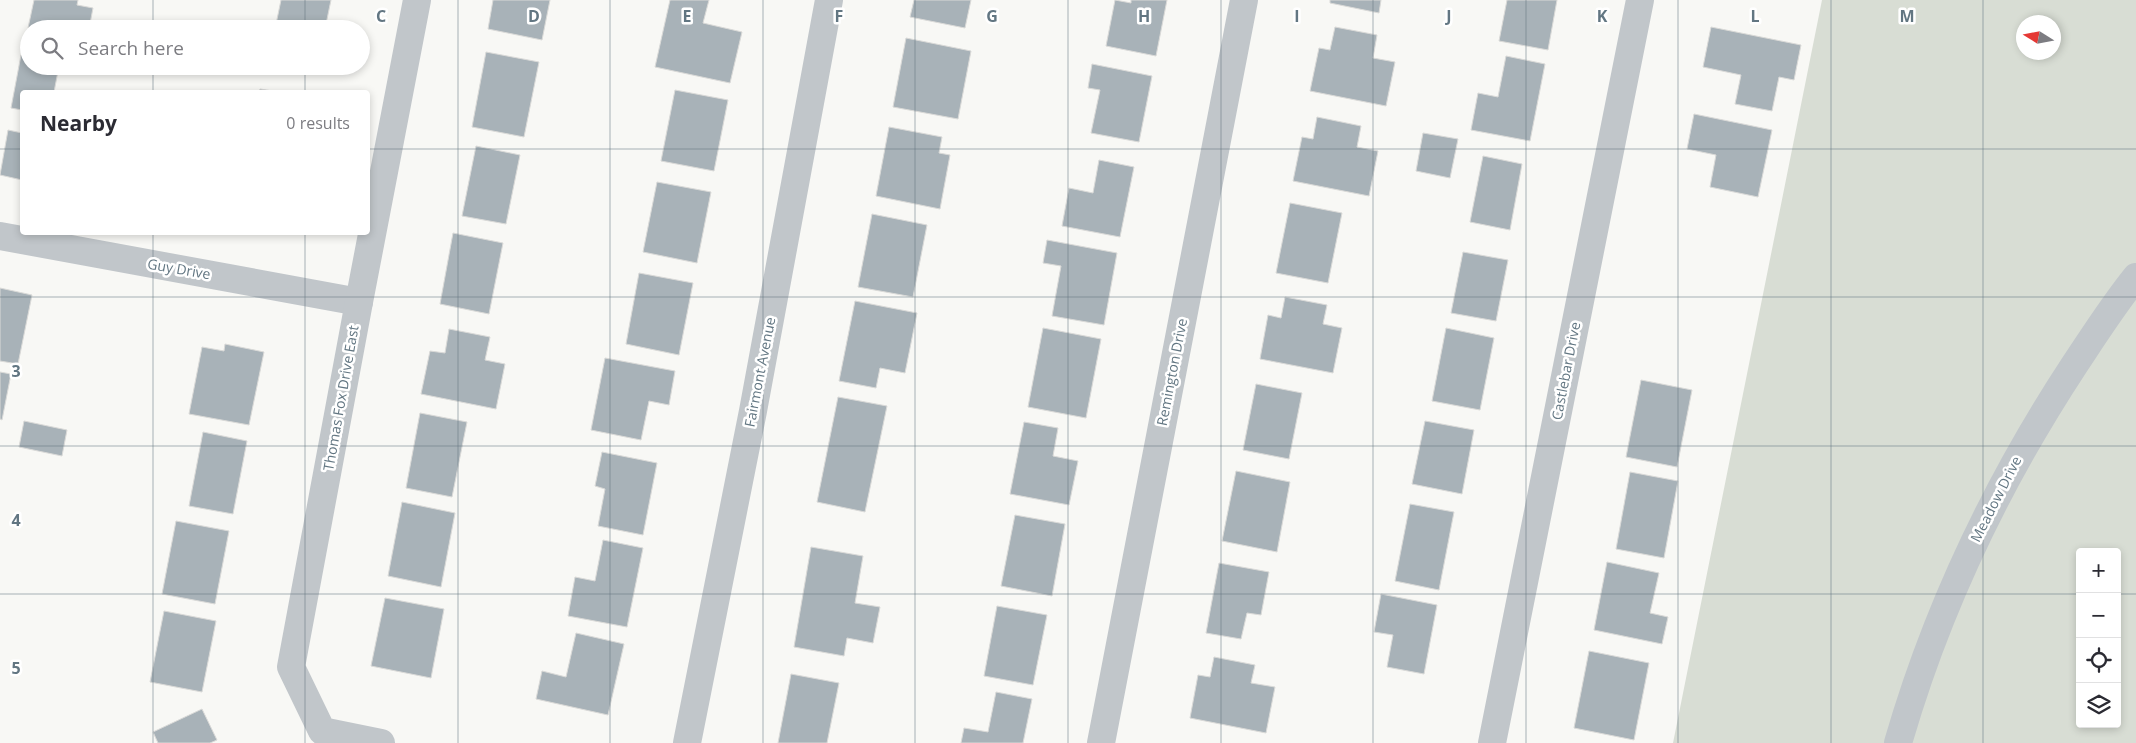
<!DOCTYPE html>
<html lang="en">
<head>
<meta charset="utf-8">
<style>
  body { margin:0; font-family:"Open Sans",sans-serif; background:#f2f2f3; color:#2b2b33 }
  .controls { position:absolute; right:15px; bottom:15px; display:grid; overflow:hidden; border-radius:5px; box-shadow:0 2px 8px #0003 }
  .controls button { width:45px; height:45px; display:grid; place-items:center; padding:0; border:0; border-bottom:1px solid #e1e1e2; background:#fff; color:#2b2b33; font:25px sans-serif }
  .compass { position:absolute; left:2016px; top:15px; width:45px; height:45px; border-radius:50%; background:#fff; box-shadow:0 2px 8px #0003; rotate:281deg }
  .list { margin:0; padding:0; list-style:none }
  h2 { display:flex; justify-content:space-between; align-items:center; height:65px; margin:0; padding:0 20px; font-size:21px }
  h2 small { font-size:16px; font-weight:400; color:#7c7c81 }
  .icon { flex:none; width:28px; height:28px; fill:none; stroke:currentColor; stroke-width:2; stroke-linecap:round; stroke-linejoin:round }
  .map { position:relative; flex:none; width:2136px; height:743px; overflow:hidden }
  .search { position:absolute; background:#fff; box-shadow:0 2px 8px #0003; left:20px; top:20px; width:350px; height:55px; display:flex; align-items:center; gap:12px; box-sizing:border-box; padding:0 18px; border-radius:28px; color:#7c7c81; font-size:19px }
  .panel { position:absolute; background:#fff; box-shadow:0 2px 8px #0003; left:20px; top:90px; width:350px; height:145px; border-radius:5px }
  .map>svg:first-child { display:block }
</style>
</head>
<body>
<div class="map">
<svg width="2136" height="743" viewBox="0 0 2136 743">
  <rect width="100%" height="100%" fill="#f8f8f5"/>
  <path fill="#d8ddd4" fill-rule="evenodd" d="M 1822,0 L 2136,0 L 2136,743 L 1673,743 ZM 2024,22 L 2054,22 L 2054,52 L 2024,52 ZM 2080,552 L 2117,552 L 2117,724 L 2080,724 Z"/>
  <g fill="#a8b2b8" stroke="#dadad8">
    <polygon points="34,0 78,0 77,5 93,8 89,29 28,28"/>
    <polygon points="281,0 331,0 325,29 275,29"/>
    <polygon points="493,0 550,0 542,40 488,29"/>
    <polygon points="670,0 709,0 703,23 742,32 730,83 655,67"/>
    <polygon points="914,0 971,0 965,28 910,17"/>
    <polygon points="1115,0 1131,3 1131,0 1167,0 1156,56 1106,46"/>
    <polygon points="1330,0 1381,0 1379,13 1330,3"/>
    <polygon points="1507,0 1557,0 1548,50 1499,41"/>
    <polygon points="1335,27 1377,35 1373,58 1395,62 1386,106 1310,91 1319,48 1330,50"/>
    <polygon points="1711,27 1801,45 1794,80 1779,77 1772,111 1735,104 1741,75 1703,67"/>
    <polygon points="906,38 971,51 958,119 893,107"/>
    <polygon points="486,52 539,62 524,137 472,127"/>
    <polygon points="21,55 29,57 29,66 59,66 54,92 22,92 22,110 11,108"/>
    <polygon points="1506,56 1545,64 1530,141 1471,130 1478,93 1498,97"/>
    <polygon points="1092,64 1152,76 1139,142 1091,133 1100,90 1088,88"/>
    <polygon points="260,89 279,92 259,92"/>
    <polygon points="675,90 728,100 714,171 661,161"/>
    <polygon points="1694,114 1772,130 1758,197 1710,187 1716,155 1687,149"/>
    <polygon points="1317,117 1361,126 1357,147 1378,151 1369,196 1293,181 1302,137 1313,139"/>
    <polygon points="889,127 942,137 939,153 950,155 940,209 876,196"/>
    <polygon points="8,130 22,133 22,180 0,175"/>
    <polygon points="1423,133 1458,139 1450,178 1416,171"/>
    <polygon points="476,146 520,155 506,224 462,216"/>
    <polygon points="1483,156 1522,164 1510,230 1470,222"/>
    <polygon points="1099,160 1134,167 1120,237 1062,226 1069,188 1093,193"/>
    <polygon points="657,182 711,192 697,263 643,252"/>
    <polygon points="1290,203 1342,213 1328,283 1276,273"/>
    <polygon points="872,214 927,225 913,297 858,287"/>
    <polygon points="453,233 503,243 489,314 440,304"/>
    <polygon points="1047,240 1117,253 1104,325 1052,316 1061,266 1043,263"/>
    <polygon points="1463,252 1508,260 1496,321 1451,313"/>
    <polygon points="639,273 693,283 679,355 626,344"/>
    <polygon points="0,288 32,295 18,364 0,361"/>
    <polygon points="1285,297 1327,305 1323,324 1342,328 1333,373 1260,359 1268,315 1281,318"/>
    <polygon points="855,301 917,313 905,373 880,368 876,388 839,381"/>
    <polygon points="1043,328 1101,339 1086,418 1028,407"/>
    <polygon points="1446,328 1494,338 1480,410 1432,401"/>
    <polygon points="449,329 490,337 485,360 505,364 496,409 421,394 430,351 445,353"/>
    <polygon points="225,344 264,352 249,425 189,414 202,347 224,351"/>
    <polygon points="605,358 675,371 669,405 649,401 641,440 591,430"/>
    <polygon points="0,372 11,374 2,420 0,419"/>
    <polygon points="1641,380 1692,390 1677,467 1626,457"/>
    <polygon points="1256,384 1302,393 1289,459 1243,450"/>
    <polygon points="838,397 887,406 865,512 817,502"/>
    <polygon points="420,413 467,422 452,497 406,488"/>
    <polygon points="24,421 67,430 62,456 19,447"/>
    <polygon points="1425,421 1474,430 1462,494 1412,484"/>
    <polygon points="1024,422 1058,428 1053,456 1078,461 1069,505 1010,494"/>
    <polygon points="203,432 247,441 233,514 189,506"/>
    <polygon points="602,452 657,463 643,535 598,526 605,489 595,486"/>
    <polygon points="1236,471 1290,482 1277,552 1222,541"/>
    <polygon points="1630,472 1678,481 1664,558 1616,549"/>
    <polygon points="402,502 455,513 441,587 388,576"/>
    <polygon points="1410,504 1454,512 1439,590 1395,581"/>
    <polygon points="1015,515 1065,524 1052,596 1001,586"/>
    <polygon points="176,521 229,531 215,604 162,594"/>
    <polygon points="603,540 643,548 627,627 568,616 575,577 595,581"/>
    <polygon points="811,547 863,556 855,603 880,607 873,643 847,638 844,656 794,647"/>
    <polygon points="1607,562 1659,573 1650,613 1668,617 1662,644 1594,630"/>
    <polygon points="1219,563 1269,572 1261,615 1247,613 1241,639 1206,633"/>
    <polygon points="1381,594 1437,605 1424,674 1387,667 1393,635 1374,632"/>
    <polygon points="385,598 444,609 431,678 371,666"/>
    <polygon points="997,606 1047,615 1033,685 984,676"/>
    <polygon points="164,611 216,621 202,692 150,682"/>
    <polygon points="576,633 624,644 608,715 536,699 542,671 566,677"/>
    <polygon points="1589,651 1649,663 1634,740 1574,728"/>
    <polygon points="1214,657 1255,665 1251,683 1275,687 1266,733 1190,718 1198,675 1210,677"/>
    <polygon points="791,674 839,683 827,743 778,743"/>
    <polygon points="996,692 1032,699 1023,743 961,743 964,728 988,732"/>
    <polygon points="202,709 217,740 210,743 158,743 153,732"/>
  </g>
  <g fill="none" stroke-linecap="round" stroke-linejoin="round">
    <g stroke="#c1c6ca" stroke-width="28">
      <polyline points="0,236 359,302"/>
      <polyline points="381,743 322,731 291,667 359,302 417,0"/>
      <polyline points="687,743 753,411 829,0"/>
      <polyline points="1101,743 1244,0"/>
      <polyline points="1492,743 1640,0"/>
      <path d="M 1898,743 C 1937,608 1998,481 2075,364 C 2095,334 2114,304 2136,277"/>
    </g>
  </g>
  <path fill="none" stroke="#627682" stroke-width="1" stroke-opacity="0.55" d="M 153,0 L 153,29M 305,0 L 305,29M 458,0 L 458,743M 610,0 L 610,743M 763,0 L 763,743M 915,0 L 915,743M 1068,0 L 1068,743M 1221,0 L 1221,743M 1373,0 L 1373,743M 1526,0 L 1526,743M 1678,0 L 1678,743M 1831,0 L 1831,743M 1983,0 L 1983,743M 153,66 L 153,92M 305,66 L 305,92M 0,149 L 22,149M 368,149 L 2136,149M 153,232 L 153,743M 305,232 L 305,743M 0,297 L 2136,297M 0,446 L 2136,446M 0,594 L 2080,594M 2117,594 L 2136,594"/>
  <g text-anchor="middle" stroke-width="5" stroke-linejoin="round" paint-order="stroke">
    <g font-size="14" fill="#627682" stroke="#fff">
      <text transform="translate(179 269) rotate(10)" y="5">Guy Drive</text>
      <text transform="translate(1566 371) rotate(-79)" y="5">Castlebar Drive</text>
      <text transform="translate(760 372) rotate(-79)" y="5">Fairmont Avenue</text>
      <text transform="translate(1172 372) rotate(-79)" y="5">Remington Drive</text>
      <text transform="translate(341 398) rotate(-80)" y="5">Thomas Fox Drive East</text>
      <text transform="translate(1996 499) rotate(-63)" y="5">Meadow Drive</text>
    </g>
  </g>
  <g font-size="16" text-anchor="middle" font-weight="bold" fill="#627682" stroke="#fff" stroke-width="5" stroke-linejoin="round" paint-order="stroke">
    <text x="381" y="22">C</text>
    <text x="534" y="22">D</text>
    <text x="687" y="22">E</text>
    <text x="839" y="22">F</text>
    <text x="992" y="22">G</text>
    <text x="1144" y="22">H</text>
    <text x="1297" y="22">I</text>
    <text x="1449" y="22">J</text>
    <text x="1602" y="22">K</text>
    <text x="1755" y="22">L</text>
    <text x="1907" y="22">M</text>
    <text x="16" y="377">3</text>
    <text x="16" y="526">4</text>
    <text x="16" y="674">5</text>
  </g>
</svg>
<div class="controls">
<button>+</button>
<button>−</button>
<button><svg class="icon" aria-label="locate" viewBox="0 0 24 24"><circle cx="12" cy="12" r="6"/><path d="M12 2v4M12 18v4M2 12h4M18 12h4"/></svg></button>
<button><svg class="icon" aria-label="layers" viewBox="0 0 24 24"><path d="M12 4l9 5-9 5-9-5zM3 14l9 5 9-5"/></svg></button>
</div>
<svg class="compass" viewBox="-18 -18 36 36"><path d="M0-13l5 13h-10z" fill="#e53935"/><path d="M0 13l5-13h-10z" fill="#7c7c81"/></svg>
<div class="search"><svg class="icon" aria-label="search" viewBox="0 0 24 24"><circle cx="10" cy="10" r="6"/><path d="M15 15l6 6"/></svg>Search here</div>
<section class="panel">
<h2>Nearby<small>0 results</small></h2>
<ul class="list">
</ul>
</section>
</div>
</body>
</html>
